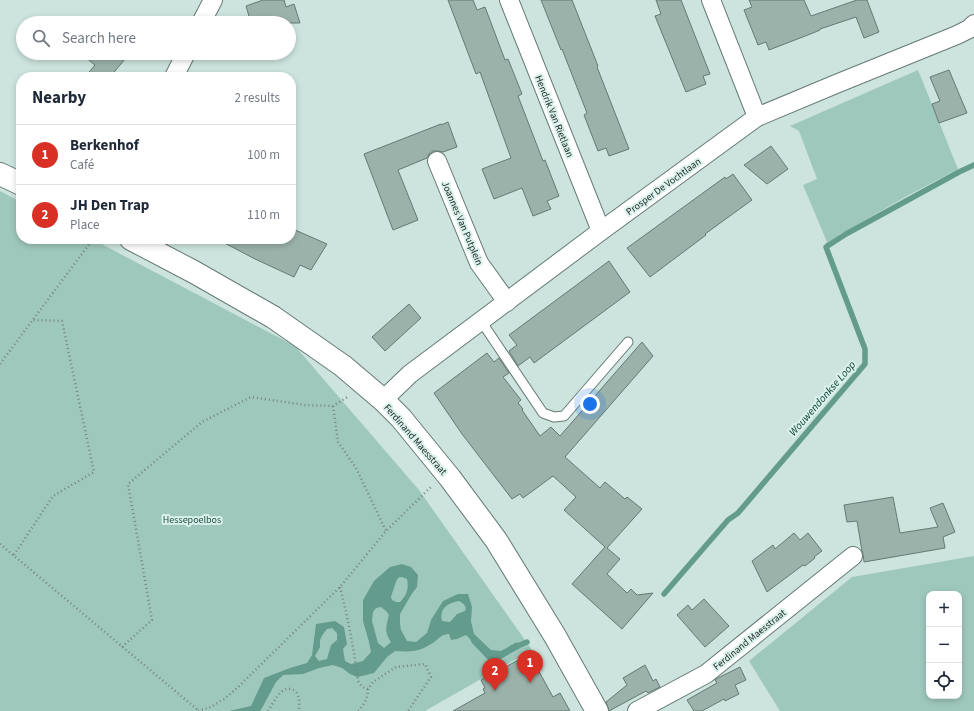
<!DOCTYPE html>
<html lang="en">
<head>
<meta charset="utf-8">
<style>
  body { margin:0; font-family:"Source Sans 3",sans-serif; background:#f6f6f7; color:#1f2937 }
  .controls { position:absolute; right:12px; bottom:12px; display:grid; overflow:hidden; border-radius:8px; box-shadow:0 2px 6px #0003 }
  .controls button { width:36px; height:36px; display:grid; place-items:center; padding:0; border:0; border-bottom:1px solid #e0e1e3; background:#fff; color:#1f2937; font:20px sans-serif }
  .you { position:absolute; left:590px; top:404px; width:14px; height:14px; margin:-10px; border:3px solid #fff; border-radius:50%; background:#1a73e8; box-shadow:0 0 0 6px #1a73e833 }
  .badge { display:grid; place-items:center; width:26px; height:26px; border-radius:50%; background:#d93025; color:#fff; font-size:13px; font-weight:700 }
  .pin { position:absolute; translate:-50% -33px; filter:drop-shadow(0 1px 2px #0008) }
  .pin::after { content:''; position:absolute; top:21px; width:14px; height:12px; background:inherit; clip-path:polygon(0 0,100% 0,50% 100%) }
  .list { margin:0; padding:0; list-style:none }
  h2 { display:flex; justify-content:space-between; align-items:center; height:52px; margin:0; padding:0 16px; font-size:17px }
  h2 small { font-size:13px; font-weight:400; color:#747a83 }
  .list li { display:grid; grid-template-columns:26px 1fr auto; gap:12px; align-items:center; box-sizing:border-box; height:60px; padding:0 16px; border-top:1px solid #e0e1e3 }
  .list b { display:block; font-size:15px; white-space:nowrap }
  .list p { margin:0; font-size:13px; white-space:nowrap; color:#747a83 }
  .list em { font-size:13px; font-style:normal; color:#747a83 }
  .icon { flex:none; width:22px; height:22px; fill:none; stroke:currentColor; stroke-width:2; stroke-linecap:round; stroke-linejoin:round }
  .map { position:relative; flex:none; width:974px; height:711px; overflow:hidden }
  .search { position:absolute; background:#fff; box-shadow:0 2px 6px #0003; left:16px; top:16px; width:280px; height:44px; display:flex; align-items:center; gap:10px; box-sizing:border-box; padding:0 14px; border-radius:22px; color:#747a83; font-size:15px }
  .panel { position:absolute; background:#fff; box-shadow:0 2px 6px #0003; left:16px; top:72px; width:280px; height:172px; border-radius:16px }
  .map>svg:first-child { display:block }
</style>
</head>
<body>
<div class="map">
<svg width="974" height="711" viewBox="0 0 974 711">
  <rect width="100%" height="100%" fill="#cde4de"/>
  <g fill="#9fc8bd" fill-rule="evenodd">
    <polygon points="918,70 958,169 907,196 839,235 839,238 829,244 825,244 827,242 803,185 817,179 799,131 790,126"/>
    <polygon points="0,191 21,202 21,239 92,239 295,346 419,490 532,650 425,711 0,711"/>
    <path d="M 974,556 L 974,711 L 780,711 L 749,661 L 852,577 ZM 929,594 L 959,594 L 959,696 L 929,696 Z"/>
  </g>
  <path fill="#639b8d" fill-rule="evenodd" d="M 402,564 L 411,567 L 418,575 L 417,587 L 411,595 L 400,614 L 400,624 L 401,630 L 407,641 L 416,642 L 427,633 L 431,620 L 443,601 L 458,594 L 468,594 L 472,607 L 471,621 L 474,634 L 491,650 L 501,651 L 517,642 L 520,648 L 492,664 L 472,643 L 470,639 L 466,635 L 457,639 L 451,640 L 449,634 C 441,634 438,640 431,644 C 419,652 408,652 395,651 L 387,657 L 374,673 L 366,675 L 357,677 L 350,674 L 342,668 L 333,665 L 319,668 L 303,674 L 283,675 L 276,682 L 262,708 L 260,711 L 229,711 L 251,706 L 264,678 L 290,668 L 307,663 L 312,655 L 316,624 L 335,621 L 344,627 L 347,644 L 343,649 L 345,661 L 351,664 L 363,661 L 371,652 L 369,642 L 363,621 L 363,600 L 374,581 L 390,567 ZM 402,577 L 407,579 C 409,588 407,595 400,602 L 396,602 L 392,600 L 391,597 C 392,594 397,578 398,578 C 399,577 401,577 402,577 ZM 459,601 C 464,604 467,606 465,611 L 457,614 L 450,622 L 442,621 C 439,608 448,603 459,601 ZM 381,607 L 386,611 L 389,615 C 386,627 384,631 391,642 L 384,648 L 378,643 L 372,621 L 373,612 L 376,608 ZM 332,628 L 337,633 L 337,640 L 331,645 L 327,659 L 319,661 L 315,656 L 320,647 L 320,640 L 323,634 L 327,629 Z"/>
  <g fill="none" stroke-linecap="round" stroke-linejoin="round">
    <g stroke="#639b8d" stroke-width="5.5">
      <polyline points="664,594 728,520 738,513 865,364 865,349 826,247 846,234 959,172 974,165"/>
      <polyline points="513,648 527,642"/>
    </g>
  </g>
  <g fill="#9bb2ab" stroke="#657974">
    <polygon points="263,0 284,0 286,7 294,4 300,23 251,23 246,6"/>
    <polygon points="448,0 473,0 477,10 485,7 505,60 508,59 522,94 518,96 543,161 545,160 559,196 547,201 551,209 533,216 522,188 494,199 482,169 511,158 480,72 476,74"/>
    <polygon points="541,0 572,0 598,66 597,67 629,149 609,156 606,148 598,151 584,115 587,113 562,49 561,50"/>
    <polygon points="656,0 681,0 710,74 703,76 706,84 686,92 655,16 661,14"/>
    <polygon points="749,0 804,0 811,16 857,0 867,0 879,32 864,38 856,17 820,29 820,30 813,33 769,50 766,42 758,45 744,10 752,7"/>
    <polygon points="80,53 130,53 110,77 85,77 95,65"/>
    <polygon points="949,70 967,113 939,123 932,104 940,101 930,77"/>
    <polygon points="448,122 457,147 443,152 438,151 433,151 429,154 427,158 398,170 418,220 393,230 364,154 441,124 441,125"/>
    <polygon points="771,146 788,169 767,184 744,165"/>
    <polygon points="733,174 752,200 705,234 706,235 650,277 627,248 725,177 726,179"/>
    <polygon points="295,230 327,244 311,270 300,265 294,277 255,259 217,239 291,239"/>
    <polygon points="609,261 630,292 534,363 530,357 518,366 509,351 517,345 509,335"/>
    <polygon points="409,304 421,318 385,351 372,337"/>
    <polygon points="642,342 653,356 565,457 600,488 605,482 625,499 627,497 642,509 607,548 620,559 607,574 627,593 631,589 637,595 653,593 622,629 572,584 605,547 564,510 576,497 553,476 523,498 520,494 512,499 462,434 434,393 487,353 494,362 499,358 509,373 503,377 521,400 518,403 523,409 522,410 540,436 551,427 560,436"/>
    <polygon points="893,497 900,533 938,527 930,508 943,503 955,532 943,537 945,548 864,562 863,554 862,551 857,521 847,522 844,505"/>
    <polygon points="794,533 800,540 808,533 822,551 814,557 815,558 805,566 803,565 767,592 752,561 773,545 775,549"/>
    <polygon points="704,599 729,626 705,647 677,615 688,605 692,610"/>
    <polygon points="526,656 528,658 531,657 553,697 560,693 570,711 453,711 485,693 483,689 485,688 481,680"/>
    <polygon points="645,665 653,681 656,679 660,687 648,693 646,691 609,711 606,702 627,685 623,678"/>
    <polygon points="740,667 746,680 735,685 739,694 725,701 724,699 702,711 694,711 687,700 717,683 715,680 718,678"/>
  </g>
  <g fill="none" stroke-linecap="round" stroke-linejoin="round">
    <defs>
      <polyline id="lane" points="481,321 543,413 554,417 564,416 628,342"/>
      <g id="street">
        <polyline points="509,0 601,231"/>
        <polyline points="711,0 757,117"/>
        <polyline points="201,23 213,0"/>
        <polyline points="174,77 186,53"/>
        <polyline points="437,161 479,263 507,302"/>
        <polyline points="383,400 410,374 601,231 757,117 836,84 957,35 969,29 974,24"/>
        <polyline points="637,711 706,674 853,556"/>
      </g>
      <g id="secondary">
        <polyline points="0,174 21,184"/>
        <polyline points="131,239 194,272 273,317 343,366 383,400 401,418 450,478 496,540 555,636 597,711"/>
      </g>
    </defs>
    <use href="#lane" stroke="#657a75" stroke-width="11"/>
    <use href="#street" stroke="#657a75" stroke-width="20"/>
    <use href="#secondary" stroke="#657a75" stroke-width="24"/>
    <g stroke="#758581" stroke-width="2.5" stroke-dasharray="1 3" stroke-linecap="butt">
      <polyline points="0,364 93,239"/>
      <polyline points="333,406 338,442 356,468 386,531"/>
      <polyline points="0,544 199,711"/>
      <polyline points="14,555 53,496 94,472 62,321 33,320"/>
      <path d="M 340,587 C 348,618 354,649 358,681 C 361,686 363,688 368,689 L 373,682 L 396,667 L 425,664 L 431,677 L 408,711"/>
      <polyline points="122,647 152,620 128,484 202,422 251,397 305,405 333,406 349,396"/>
      <polyline points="198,711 211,707 224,699 235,690 340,587 386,531 431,487"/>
      <path d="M 268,711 C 272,705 276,697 281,692 C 284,690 287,688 290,689 C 301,691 299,703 299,711"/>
      <path d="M 358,711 C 364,705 368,698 368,689"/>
    </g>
    <use href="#lane" stroke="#fff" stroke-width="9"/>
    <use href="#street" stroke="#fff" stroke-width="18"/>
    <use href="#secondary" stroke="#fff" stroke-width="22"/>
  </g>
  <g text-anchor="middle" stroke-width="4" stroke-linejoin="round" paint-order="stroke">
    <g font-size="10" fill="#202927" stroke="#daf2eb">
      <text transform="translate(555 116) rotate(68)" y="4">Hendrik Van Rietlaan</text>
      <text transform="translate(663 186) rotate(-36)" y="4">Prosper De Vochtlaan</text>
      <text transform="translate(463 223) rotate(67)" y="4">Joannes Van Putplein</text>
      <text transform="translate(416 439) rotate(49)" y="4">Ferdinand Maesstraat</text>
      <text transform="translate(749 639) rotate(-39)" y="4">Ferdinand Maesstraat</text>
    </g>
    <g font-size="10" fill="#1e4e44" stroke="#daf2eb">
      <text x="192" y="523">Hessepoelbos</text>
    </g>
    <g font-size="11" font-style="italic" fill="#0e4137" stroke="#daf2eb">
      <text transform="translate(822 398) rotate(-49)" y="4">Wouwendonkse Loop</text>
    </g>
  </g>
</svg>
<div class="controls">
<button>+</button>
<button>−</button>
<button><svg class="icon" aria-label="locate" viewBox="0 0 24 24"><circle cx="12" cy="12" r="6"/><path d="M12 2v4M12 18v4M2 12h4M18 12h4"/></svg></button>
</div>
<div class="you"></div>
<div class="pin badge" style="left:530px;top:683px">1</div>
<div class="pin badge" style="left:495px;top:691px">2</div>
<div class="search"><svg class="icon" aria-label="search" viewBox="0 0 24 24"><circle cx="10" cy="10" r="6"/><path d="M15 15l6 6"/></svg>Search here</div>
<section class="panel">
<h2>Nearby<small>2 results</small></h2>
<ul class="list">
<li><span class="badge">1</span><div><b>Berkenhof</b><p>Café</p></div><em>100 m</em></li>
<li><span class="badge">2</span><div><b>JH Den Trap</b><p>Place</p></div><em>110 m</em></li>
</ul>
</section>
</div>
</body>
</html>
